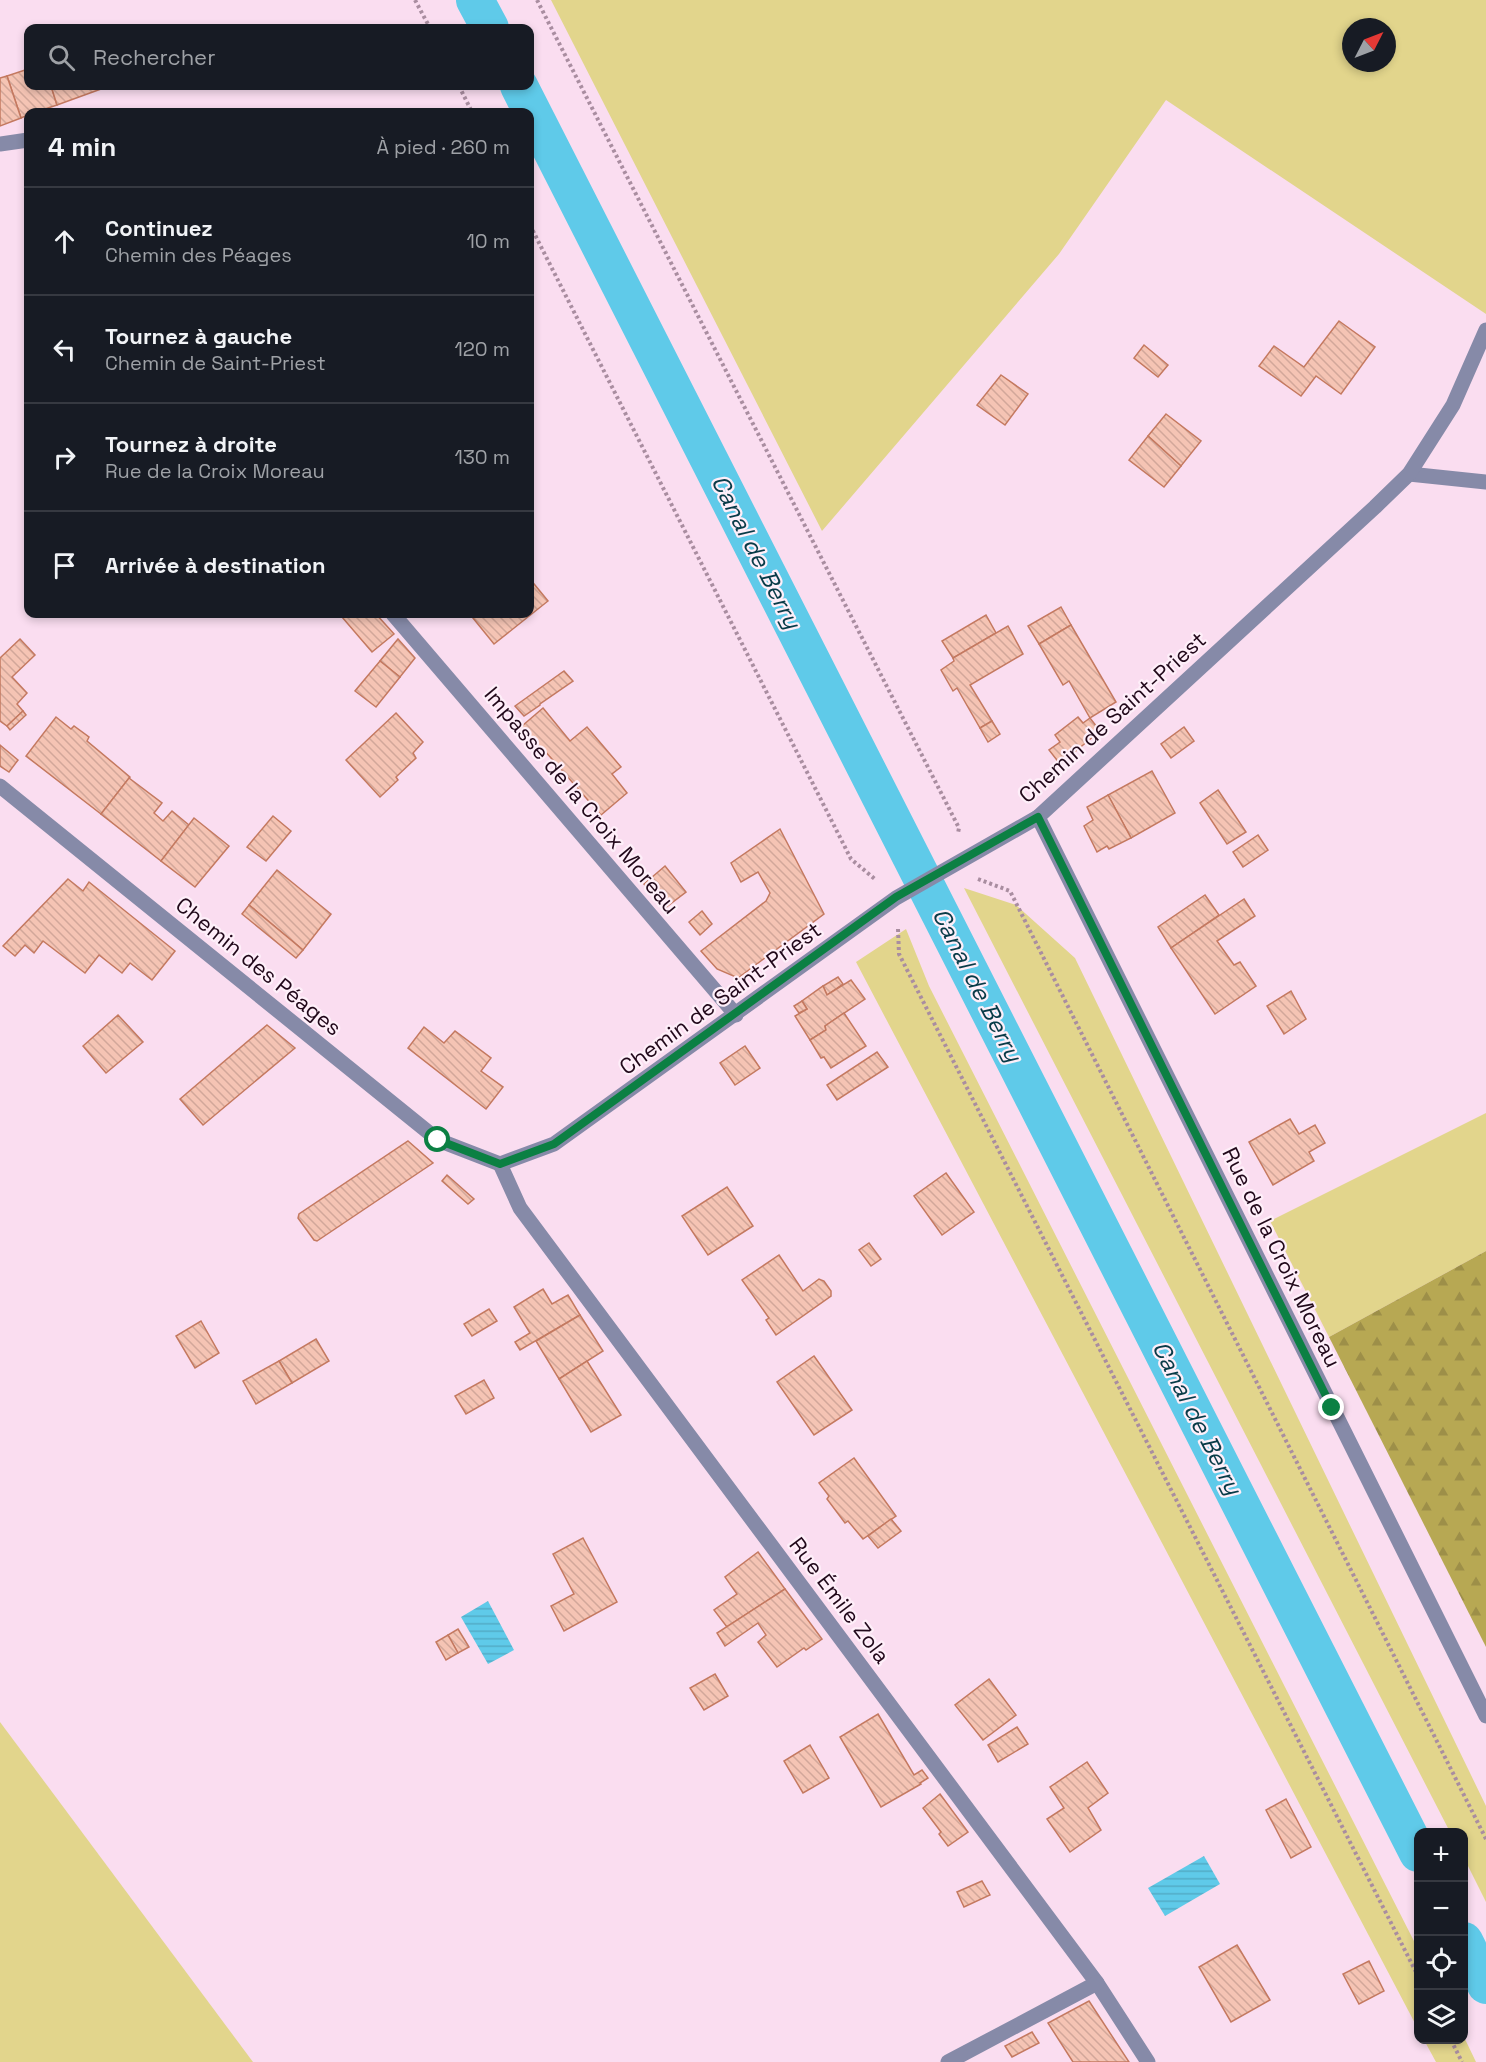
<!DOCTYPE html>
<html lang="fr">
<head>
<meta charset="utf-8">
<style>
  body { margin:0; font-family:"Space Grotesk",sans-serif; background:#20242c; color:#f1f3f6 }
  .controls { position:absolute; right:18px; bottom:18px; display:grid; overflow:hidden; border-radius:12px; box-shadow:0 3px 9px #0003 }
  .controls button { width:54px; height:54px; display:grid; place-items:center; padding:0; border:0; border-bottom:2px solid #363941; background:#171b24; color:#f1f3f6; font:30px sans-serif }
  .compass { position:absolute; left:1342px; top:18px; width:54px; height:54px; border-radius:50%; background:#171b24; box-shadow:0 3px 9px #0003; rotate:48deg }
  .stop { position:absolute; width:18px; height:18px; margin:-14px; border:4px solid #0b8043; border-radius:50%; background:#fff }
  .stop.end { background:#0b8043; border-color:#fff; box-shadow:0 2px 6px #0008 }
  .list { margin:0; padding:0; list-style:none }
  h2 { display:flex; justify-content:space-between; align-items:center; height:78px; margin:0; padding:0 24px; font-size:26px }
  h2 small { font-size:20px; font-weight:400; color:#9ea1a6 }
  .list li { display:grid; grid-template-columns:39px 1fr auto; gap:18px; align-items:center; box-sizing:border-box; height:108px; padding:0 24px; border-top:2px solid #363941 }
  .list b { display:block; font-size:22px; white-space:nowrap }
  .list p { margin:0; font-size:20px; white-space:nowrap; color:#9ea1a6 }
  .list em { font-size:20px; font-style:normal; color:#9ea1a6 }
  .icon { flex:none; width:33px; height:33px; fill:none; stroke:currentColor; stroke-width:2; stroke-linecap:round; stroke-linejoin:round }
  .map { position:relative; flex:none; width:1486px; height:2062px; overflow:hidden }
  .search { position:absolute; background:#171b24; box-shadow:0 3px 9px #0003; left:24px; top:24px; width:510px; height:66px; display:flex; align-items:center; gap:15px; box-sizing:border-box; padding:0 21px; border-radius:12px; color:#9ea1a6; font-size:22px }
  .panel { position:absolute; background:#171b24; box-shadow:0 3px 9px #0003; left:24px; top:108px; width:510px; height:510px; border-radius:12px }
  .map>svg:first-child { display:block }
</style>
</head>
<body>
<div class="map">
<svg width="1486" height="2062" viewBox="0 0 1486 2062">
  <defs>
    <pattern id="forest-firs" width="22" height="20" patternUnits="userSpaceOnUse" patternTransform="scale(1.5)"><rect width="22" height="20" fill="#b7a853"/><path d="M5 1l3.5 6h-7zM16 11l3.5 6h-7z" fill="#9d8f48"/></pattern>
    <pattern id="water-rules" width="6" height="5" patternUnits="userSpaceOnUse" patternTransform="scale(1.5)"><rect width="6" height="5" fill="#5fcae9"/><path d="M0 2.5h6" fill="none" stroke="#52acc7"/></pattern>
    <pattern id="building-back-hatch" width="6" height="6" patternUnits="userSpaceOnUse" patternTransform="scale(1.5)"><rect width="6" height="6" fill="#f5c4b4"/><path d="M-1 5l2 2M0 0l6 6M5-1l2 2" fill="none" stroke="#d2a79a"/></pattern>
  </defs>
  <rect width="100%" height="100%" fill="#faddf0"/>
  <g fill="#e2d58c" fill-rule="evenodd">
    <path d="M 551,0 L 1486,0 L 1486,314 L 1166,100 L 1059,254 L 822,531 ZM 1351,27 L 1387,27 L 1387,63 L 1351,63 Z"/>
    <polygon points="964,888 1016,905 1075,958 1486,1806 1486,1902 1464,1858 1464,1832 1450,1832"/>
    <polygon points="906,929 929,986 1418,1949 1418,2029 856,962"/>
    <polygon points="1486,1113 1486,1251 1329,1337 1270,1221"/>
    <polygon points="0,1722 253,2062 0,2062"/>
    <polygon points="1464,2037 1476,2062 1436,2062 1424,2040 1464,2040"/>
  </g>
  <polygon fill="url(#forest-firs)" points="1486,1251 1486,1647 1329,1337"/>
  <g fill="url(#water-rules)">
    <polygon points="488,1601 514,1650 488,1664 461,1617"/>
    <polygon points="1204,1856 1220,1884 1165,1916 1148,1888"/>
  </g>
  <g fill="none" stroke-linecap="round" stroke-linejoin="round">
    <g stroke="#5fcae9" stroke-width="38">
      <polyline points="475,0 490,28"/>
      <polyline points="519,86 1418,1853"/>
      <polyline points="1464,1941 1486,1985"/>
    </g>
  </g>
  <g fill="url(#building-back-hatch)" stroke="#c47960" stroke-width="1.5">
    <polygon points="28,69 28,86 51,86 57,105 36,112 28,112 28,115 21,118 7,76"/>
    <polygon points="7,76 21,118 0,126 0,78"/>
    <polygon points="51,86 100,86 101,89 57,105"/>
    <polygon points="1339,321 1375,347 1341,394 1316,376 1301,396 1259,366 1274,346 1304,367"/>
    <polygon points="1144,345 1168,365 1158,377 1134,358"/>
    <polygon points="1001,375 1028,394 1005,425 977,405"/>
    <polygon points="1166,414 1201,441 1181,466 1148,436"/>
    <polygon points="1148,436 1181,466 1164,487 1129,460"/>
    <polygon points="530,579 548,601 494,644 473,618 478,614 530,614"/>
    <polygon points="1061,607 1071,625 1039,644 1028,626"/>
    <polygon points="345,614 376,614 394,634 372,652 342,617"/>
    <polygon points="986,615 996,633 953,658 942,641"/>
    <polygon points="1071,625 1116,702 1090,718 1069,681 1063,685 1039,644"/>
    <polygon points="1008,626 1023,654 970,685 992,721 980,728 957,688 953,691 941,670 954,661 953,658"/>
    <polygon points="20,639 35,655 12,677 27,693 17,704 23,711 7,726 0,721 0,658"/>
    <polygon points="398,639 415,658 400,677 380,661"/>
    <polygon points="380,661 400,677 376,707 355,691"/>
    <polygon points="564,671 573,681 540,704 540,705 524,716 515,706"/>
    <polygon points="543,708 570,741 587,727 621,767 612,774 627,793 601,815 544,750 537,756 515,732"/>
    <polygon points="23,711 26,715 10,730 7,726"/>
    <polygon points="396,713 423,742 413,753 416,758 396,777 398,780 380,797 346,760"/>
    <polygon points="56,717 71,729 74,726 89,737 87,741 130,777 101,814 26,756"/>
    <polygon points="1078,717 1083,723 1090,718 1100,731 1060,764 1049,750 1060,742 1055,735"/>
    <polygon points="992,721 1000,734 988,742 980,728"/>
    <polygon points="1184,727 1194,741 1171,758 1161,744"/>
    <polygon points="0,745 18,760 9,772 0,766"/>
    <polygon points="1152,771 1175,813 1131,838 1108,795"/>
    <polygon points="129,778 162,803 154,813 163,821 172,811 189,825 161,861 101,814"/>
    <polygon points="1218,790 1246,832 1227,844 1200,803"/>
    <polygon points="1108,795 1131,838 1109,849 1107,846 1097,852 1084,826 1093,820 1087,807"/>
    <polygon points="273,816 291,831 266,861 247,847"/>
    <polygon points="194,818 229,846 195,887 161,861"/>
    <polygon points="780,829 824,914 738,978 717,969 701,951 766,901 770,893 758,872 741,882 731,863"/>
    <polygon points="1258,835 1268,850 1243,867 1233,852"/>
    <polygon points="665,866 686,892 665,908 644,884"/>
    <polygon points="277,870 331,914 303,950 249,905"/>
    <polygon points="68,879 83,891 89,882 175,951 152,980 130,963 122,973 99,955 85,973 43,941 34,953 25,945 15,956 3,946"/>
    <polygon points="1205,895 1219,915 1171,948 1158,927"/>
    <polygon points="1244,899 1255,916 1217,941 1234,965 1240,962 1256,986 1215,1014 1171,948"/>
    <polygon points="249,905 303,950 296,958 242,914"/>
    <polygon points="702,911 712,924 700,935 689,922"/>
    <polygon points="838,977 843,984 827,995 823,986"/>
    <polygon points="851,980 865,999 825,1026 826,1030 810,1040 795,1016 807,1009 802,1001 823,986 827,995"/>
    <polygon points="1291,991 1306,1019 1284,1034 1267,1006"/>
    <polygon points="802,1001 807,1009 799,1013 794,1006"/>
    <polygon points="844,1013 866,1046 831,1068 824,1057 821,1058 810,1040 826,1030 825,1026"/>
    <polygon points="118,1015 143,1042 106,1073 83,1046"/>
    <polygon points="267,1025 295,1048 203,1125 180,1099"/>
    <polygon points="424,1027 444,1043 455,1031 491,1058 481,1071 503,1087 486,1109 408,1048"/>
    <polygon points="745,1046 760,1068 735,1085 720,1063"/>
    <polygon points="877,1052 888,1067 837,1100 827,1085"/>
    <polygon points="1290,1119 1299,1134 1315,1125 1325,1143 1309,1152 1314,1161 1273,1185 1249,1142"/>
    <polygon points="408,1141 433,1163 317,1241 314,1240 298,1218 299,1214"/>
    <polygon points="946,1173 974,1212 942,1235 914,1196"/>
    <polygon points="447,1175 474,1199 468,1204 442,1181"/>
    <polygon points="727,1187 753,1226 708,1255 682,1216"/>
    <polygon points="869,1243 881,1259 871,1266 859,1250"/>
    <polygon points="779,1255 803,1291 819,1279 824,1281 831,1291 831,1296 776,1335 766,1320 769,1318 742,1280"/>
    <polygon points="543,1289 552,1304 568,1295 580,1315 520,1350 515,1342 530,1333 514,1307"/>
    <polygon points="489,1309 497,1321 472,1336 464,1324"/>
    <polygon points="580,1315 603,1351 559,1379 536,1341"/>
    <polygon points="201,1321 219,1353 195,1368 176,1336"/>
    <polygon points="316,1339 329,1361 292,1383 279,1361"/>
    <polygon points="814,1356 852,1410 814,1435 777,1382"/>
    <polygon points="279,1361 292,1383 256,1404 243,1381"/>
    <polygon points="587,1361 621,1415 591,1432 559,1379"/>
    <polygon points="484,1380 494,1398 466,1414 455,1396"/>
    <polygon points="854,1458 896,1516 863,1539 848,1521 845,1523 827,1499 829,1496 819,1483"/>
    <polygon points="891,1519 901,1531 878,1548 868,1536"/>
    <polygon points="583,1538 617,1602 564,1631 551,1606 574,1594 553,1554"/>
    <polygon points="758,1552 785,1589 727,1627 714,1610 737,1594 725,1577"/>
    <polygon points="785,1589 822,1639 806,1650 804,1648 777,1667 758,1642 766,1635 758,1623 725,1646 717,1633"/>
    <polygon points="458,1629 469,1647 458,1653 448,1635"/>
    <polygon points="448,1635 458,1653 446,1660 436,1642"/>
    <polygon points="715,1674 728,1696 704,1710 690,1688"/>
    <polygon points="989,1679 1016,1715 983,1740 955,1705"/>
    <polygon points="878,1714 914,1775 922,1770 928,1778 920,1783 921,1784 881,1807 840,1737"/>
    <polygon points="1017,1727 1028,1744 998,1762 988,1745"/>
    <polygon points="810,1745 829,1778 803,1793 784,1761"/>
    <polygon points="1087,1762 1108,1793 1088,1808 1101,1830 1070,1852 1047,1819 1064,1808 1050,1787"/>
    <polygon points="940,1794 968,1832 948,1846 939,1834 941,1832 923,1808"/>
    <polygon points="1286,1799 1311,1847 1291,1858 1266,1810"/>
    <polygon points="982,1881 990,1895 964,1907 957,1892"/>
    <polygon points="1237,1945 1270,2000 1231,2022 1199,1967"/>
    <polygon points="1369,1961 1384,1991 1359,2004 1343,1974"/>
    <polygon points="1089,2001 1129,2062 1073,2062 1048,2023"/>
    <polygon points="1032,2032 1039,2043 1012,2057 1005,2046"/>
  </g>
  <g fill="none" stroke-linecap="round" stroke-linejoin="round">
    <g stroke="#a98da0" stroke-width="4" stroke-dasharray="3 3" stroke-linecap="butt">
      <polyline points="415,0 430,28"/>
      <polyline points="537,0 959,828 958,833"/>
      <polyline points="459,86 472,112"/>
      <polyline points="530,225 851,859 876,880"/>
      <polyline points="978,879 1010,891 1486,1839"/>
      <polyline points="898,929 899,954 1418,1976"/>
      <polyline points="1451,2040 1462,2062"/>
    </g>
    <g stroke="#868aa8" stroke-width="15">
      <polyline points="0,144 28,140"/>
      <polyline points="393,614 736,1015"/>
    </g>
    <g stroke="#868aa8" stroke-width="15">
      <polyline points="1409,474 1486,482"/>
      <polyline points="0,786 438,1140 500,1164"/>
      <polyline points="1038,817 1486,1716"/>
      <polyline points="500,1164 554,1144 896,898 1038,817 1375,507 1409,474 1453,405 1486,330"/>
      <polyline points="500,1164 520,1208 1097,1983 1148,2062"/>
      <polyline points="948,2062 1097,1983"/>
    </g>
  </g>
  <g fill="none" stroke-linecap="round" stroke-linejoin="round">
    <polyline stroke="#0b8043" stroke-width="8" points="438,1140 500,1164 554,1144 896,897 1038,817 1332,1408"/>
  </g>
  <g text-anchor="middle" stroke-width="4.5" stroke-linejoin="round" paint-order="stroke">
    <g font-size="22" fill="#21081a" stroke="#feeff9">
      <text transform="translate(1112 717) rotate(-42)" y="8">Chemin de Saint-Priest</text>
      <text transform="translate(582 800) rotate(50)" y="8">Impasse de la Croix Moreau</text>
      <text transform="translate(259 966) rotate(39)" y="8">Chemin des Péages</text>
      <text transform="translate(720 998) rotate(-36)" y="8">Chemin de Saint-Priest</text>
      <text transform="translate(1282 1257) rotate(64)" y="8">Rue de la Croix Moreau</text>
      <text transform="translate(840 1600) rotate(53)" y="8">Rue Émile Zola</text>
    </g>
    <g font-size="24" font-style="italic" fill="#083b48" stroke="#feeff9">
      <text transform="translate(756 552) rotate(63)" y="8">Canal de Berry</text>
      <text transform="translate(977 985) rotate(63)" y="8">Canal de Berry</text>
      <text transform="translate(1197 1418) rotate(63)" y="8">Canal de Berry</text>
    </g>
  </g>
</svg>
<div class="controls">
<button>+</button>
<button>−</button>
<button><svg class="icon" aria-label="locate" viewBox="0 0 24 24"><circle cx="12" cy="12" r="6"/><path d="M12 2v4M12 18v4M2 12h4M18 12h4"/></svg></button>
<button><svg class="icon" aria-label="layers" viewBox="0 0 24 24"><path d="M12 4l9 5-9 5-9-5zM3 14l9 5 9-5"/></svg></button>
</div>
<svg class="compass" viewBox="-18 -18 36 36"><path d="M0-13l5 13h-10z" fill="#e53935"/><path d="M0 13l5-13h-10z" fill="#9ea1a6"/></svg>
<div class="stop" style="left:438px;top:1140px"></div>
<div class="stop end" style="left:1332px;top:1408px"></div>
<div class="search"><svg class="icon" aria-label="search" viewBox="0 0 24 24"><circle cx="10" cy="10" r="6"/><path d="M15 15l6 6"/></svg>Rechercher</div>
<section class="panel">
<h2>4 min<small>À pied · 260 m</small></h2>
<ul class="list">
<li><svg class="icon" aria-label="ahead" viewBox="0 0 24 24"><path d="M12 20V5M6 11l6-6 6 6"/></svg><div><b>Continuez</b><p>Chemin des Péages</p></div><em>10 m</em></li>
<li><svg class="icon" aria-label="left" viewBox="0 0 24 24"><path d="M17 20v-9H6M10 6l-5 5 5 5"/></svg><div><b>Tournez à gauche</b><p>Chemin de Saint-Priest</p></div><em>120 m</em></li>
<li><svg class="icon" aria-label="right" viewBox="0 0 24 24"><path d="M7 20v-9h11M14 6l5 5-5 5"/></svg><div><b>Tournez à droite</b><p>Rue de la Croix Moreau</p></div><em>130 m</em></li>
<li><svg class="icon" aria-label="arrive" viewBox="0 0 24 24"><path d="M6 21V4h12l-3 4 3 4H6"/></svg><div><b>Arrivée à destination</b></div></li>
</ul>
</section>
</div>
</body>
</html>
